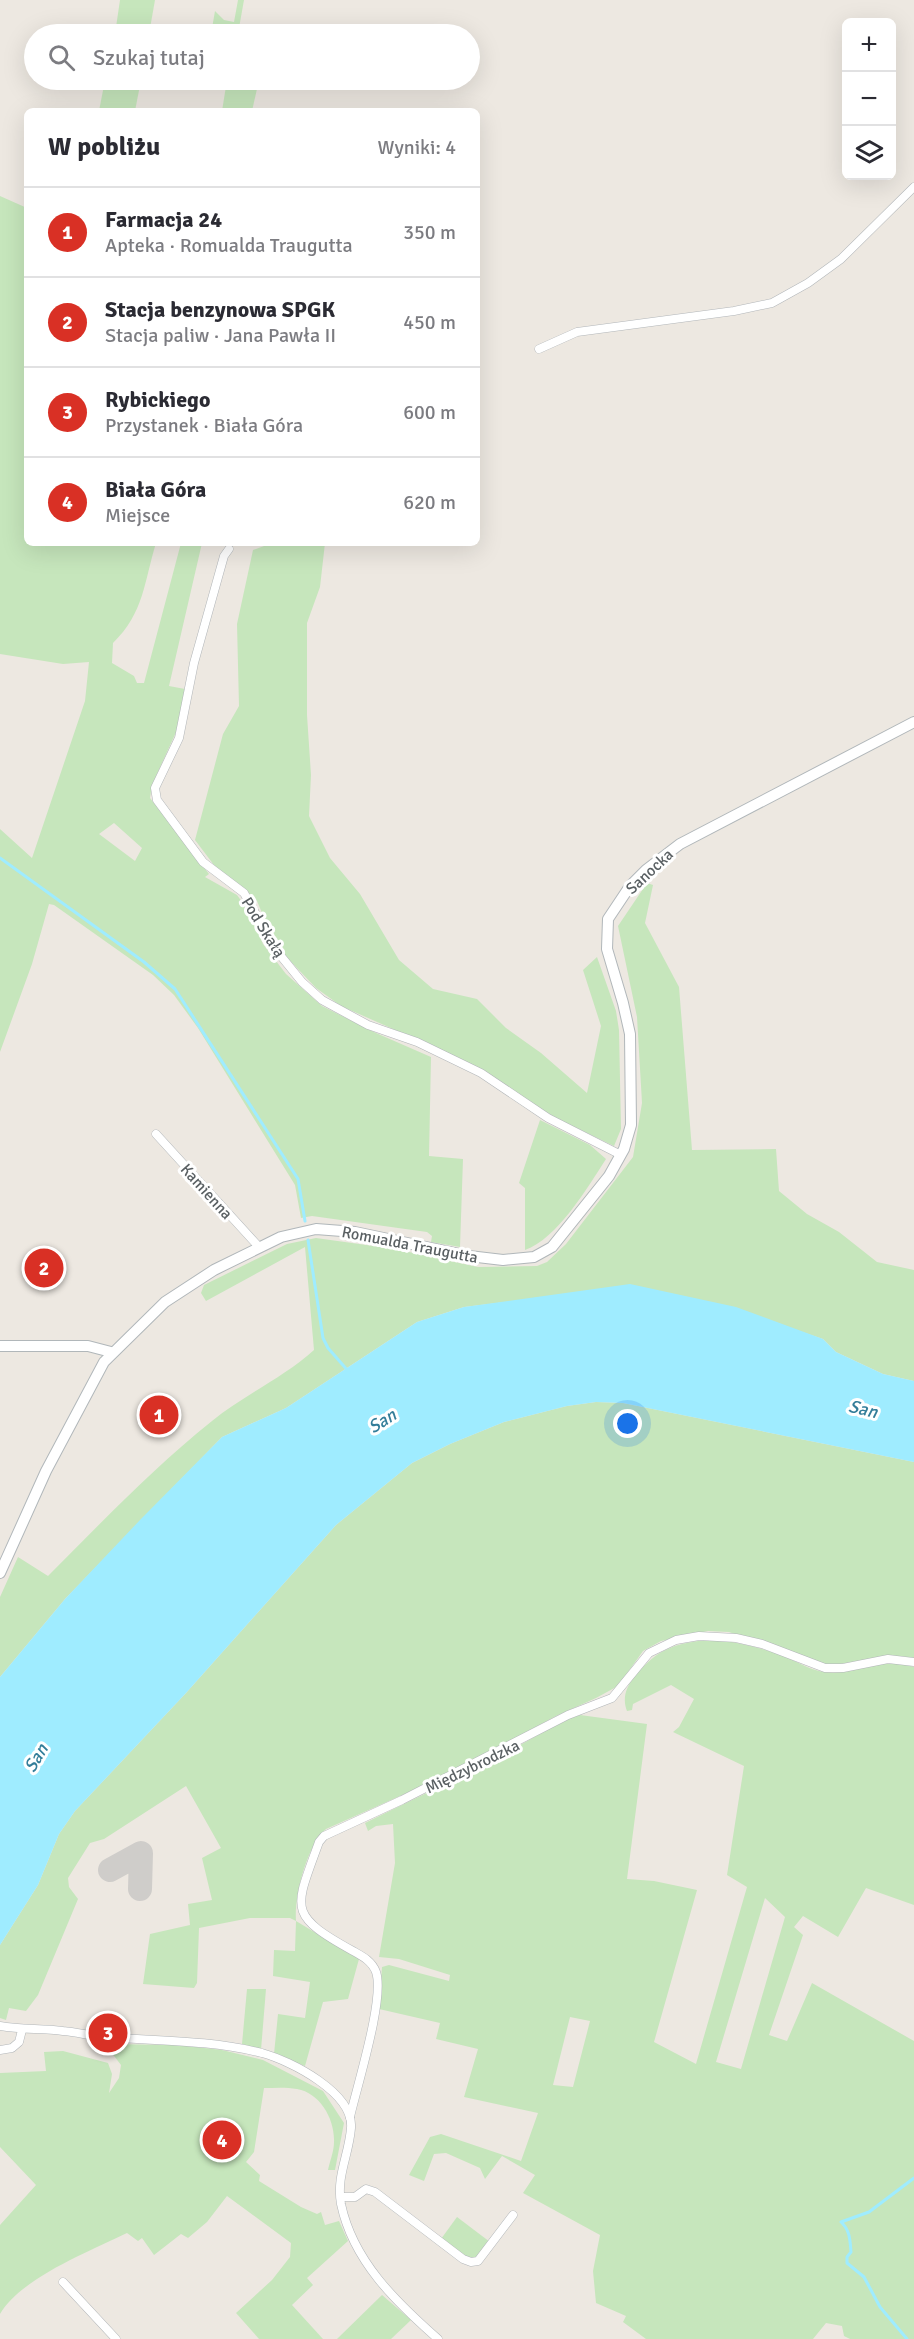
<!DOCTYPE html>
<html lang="pl">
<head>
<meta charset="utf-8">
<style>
  body { margin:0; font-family:Signika,sans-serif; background:#f2f2f3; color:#2b2b33 }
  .controls { position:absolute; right:18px; top:18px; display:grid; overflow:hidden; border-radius:9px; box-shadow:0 6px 24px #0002 }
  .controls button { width:54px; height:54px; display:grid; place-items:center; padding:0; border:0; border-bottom:2px solid #e1e1e2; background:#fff; color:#2b2b33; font:30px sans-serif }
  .you { position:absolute; left:628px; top:1424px; width:21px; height:21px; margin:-15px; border:4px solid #fff; border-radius:50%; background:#1a73e8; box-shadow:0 0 0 9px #1a73e833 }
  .badge { display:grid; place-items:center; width:39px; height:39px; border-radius:50%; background:#d93025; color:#fff; font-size:20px; font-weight:700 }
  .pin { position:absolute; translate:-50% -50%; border:3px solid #fff; box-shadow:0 2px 6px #0006 }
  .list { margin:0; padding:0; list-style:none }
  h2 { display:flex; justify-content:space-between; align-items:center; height:78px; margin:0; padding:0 24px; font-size:26px }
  h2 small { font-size:20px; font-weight:400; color:#7c7c81 }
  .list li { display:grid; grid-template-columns:39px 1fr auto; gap:18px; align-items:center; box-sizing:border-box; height:90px; padding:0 24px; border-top:2px solid #e1e1e2 }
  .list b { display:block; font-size:22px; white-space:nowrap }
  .list p { margin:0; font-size:20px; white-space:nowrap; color:#7c7c81 }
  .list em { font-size:20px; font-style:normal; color:#7c7c81 }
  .icon { flex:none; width:33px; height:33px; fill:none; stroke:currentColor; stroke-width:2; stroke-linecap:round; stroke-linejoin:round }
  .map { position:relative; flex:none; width:914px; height:2339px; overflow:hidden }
  .search { position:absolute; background:#fff; box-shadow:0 6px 24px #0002; left:24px; top:24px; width:456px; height:66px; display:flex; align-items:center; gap:15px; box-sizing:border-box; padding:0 21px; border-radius:33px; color:#7c7c81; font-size:22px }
  .panel { position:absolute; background:#fff; box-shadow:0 6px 24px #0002; left:24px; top:108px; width:456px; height:438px; border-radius:9px }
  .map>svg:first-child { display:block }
</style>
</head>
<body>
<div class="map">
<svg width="914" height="2339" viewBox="0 0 914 2339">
  <rect width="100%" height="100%" fill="#ede8e1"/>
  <g fill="#c6e6bc" fill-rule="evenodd">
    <polygon points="120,0 155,0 149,34 115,34"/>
    <polygon points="238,0 244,0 239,28 268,34 211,34 215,11 224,20 234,22"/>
    <polygon points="105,80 141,80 135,111 99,111"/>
    <polygon points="227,80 259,80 252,111 222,111"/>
    <path d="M 0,196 L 27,208 L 27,543 L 156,543 C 144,582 144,613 113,643 L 112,663 L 134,676 L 137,683 L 144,683 L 181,543 L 202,543 L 169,686 L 185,689 L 177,730 L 152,785 L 150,798 L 209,874 L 205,877 L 237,895 L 250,913 L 263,944 L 286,974 L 322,1006 L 376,1033 L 431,1057 L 429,1156 L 463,1159 L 460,1247 L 431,1242 L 432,1236 L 427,1232 L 312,1216 L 301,1218 L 295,1185 L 198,1028 L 174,995 L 153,975 L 54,905 L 49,904 L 32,964 L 0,1052 L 0,829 L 32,858 L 85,701 L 89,662 L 63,664 L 0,654 ZM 114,823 L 142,848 L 135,861 L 99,834 Z"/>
    <polygon points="272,543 325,543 320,587 307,623 307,715 311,775 309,816 330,858 360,894 399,960 433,989 477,999 506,1028 541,1053 587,1093 601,1026 583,970 597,957 616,1011 619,1030 621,1129 614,1146 556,1118 454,1056 341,1006 316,988 276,946 257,901 220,873 195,840 223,734 239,706 237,624 253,550"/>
    <path d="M 647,883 L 653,885 L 645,923 L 679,987 L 692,1150 L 776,1149 L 779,1191 L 807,1214 L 839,1232 L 877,1262 L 914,1270 L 914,1381 L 883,1374 L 836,1352 L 823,1339 L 796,1330 L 515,1301 L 464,1307 L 417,1322 L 286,1408 L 222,1437 L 65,1599 L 0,1677 L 0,1597 L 18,1557 L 48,1576 C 101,1523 153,1468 212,1421 C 244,1395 283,1378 314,1350 L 305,1247 L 206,1301 L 201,1293 L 204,1285 L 287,1244 L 316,1238 L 395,1249 L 478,1267 L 537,1266 L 547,1262 L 566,1244 L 633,1157 L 642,1103 L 637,1017 L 618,926 Z"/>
    <path d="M 540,1120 L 590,1145 L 606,1159 C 588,1187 557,1239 525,1250 L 525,1188 L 519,1183 Z"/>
    <path d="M 596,1402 L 623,1403 L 914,1462 L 914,1658 C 882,1652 854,1665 823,1665 L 729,1632 L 708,1631 L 661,1641 L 643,1651 L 618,1686 L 596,1698 L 556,1716 L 445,1776 L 326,1829 C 307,1845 294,1896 296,1921 L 359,1959 L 348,1999 L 323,2002 L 305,2066 L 274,2054 L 278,2014 L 305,2018 L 310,1982 L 273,1976 L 274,1950 L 295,1951 L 296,1921 L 290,1918 L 250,1918 L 199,1928 L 197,1983 L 194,1988 L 143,1984 L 150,1934 L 190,1925 L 188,1904 L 212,1900 L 202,1858 L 221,1848 L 186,1786 L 104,1839 L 90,1843 L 68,1878 L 69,1887 L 78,1899 L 38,1995 L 26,2011 L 9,2008 L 6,2020 L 0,2018 L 0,1945 L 38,1885 L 59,1834 L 75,1811 L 186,1693 L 336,1525 L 412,1463 L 450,1444 L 504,1422 L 567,1406 Z"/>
    <path d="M 714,1639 C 734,1642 753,1646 772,1652 C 788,1656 803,1667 819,1671 C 852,1679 876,1655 914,1667 L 914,1905 L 866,1888 L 838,1937 L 803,1916 L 794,1927 L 803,1935 L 769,2035 L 787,2041 L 812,1983 L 914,2041 L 914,2339 L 850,2339 L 844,2336 L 842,2326 L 826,2323 L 813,2339 L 646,2339 L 623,2322 L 626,2316 L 596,2303 L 593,2271 L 600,2235 L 523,2193 L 535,2175 L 502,2156 L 485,2179 L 480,2168 L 446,2153 L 434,2154 L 424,2181 L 409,2175 L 430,2137 L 441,2134 L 521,2161 L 538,2113 L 464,2097 L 478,2049 L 436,2039 L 440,2023 L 379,2009 L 382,1967 L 389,1965 L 449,1981 L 450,1975 L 399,1959 L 379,1957 L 395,1863 L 393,1824 L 376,1826 L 368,1831 L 365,1823 L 488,1763 L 565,1720 L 580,1715 L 647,1724 L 627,1879 L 654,1881 L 697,1890 L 654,2042 L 696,2064 L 747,1887 L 727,1875 L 744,1766 L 673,1732 L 679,1727 L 694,1699 L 671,1685 L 633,1704 L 632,1710 L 627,1711 C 622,1698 626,1687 635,1676 C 659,1647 677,1643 714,1639 ZM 765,1898 L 785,1917 L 741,2069 L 716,2062 ZM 570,2017 L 590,2021 L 573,2087 L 553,2085 Z"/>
    <polygon points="247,1989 266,1989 261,2050 242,2044"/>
    <path d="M 105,2044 L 178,2045 L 222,2050 L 263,2060 L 323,2091 L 344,2123 L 335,2170 L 328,2170 C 330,2161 334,2151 334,2142 C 335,2119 320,2093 297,2089 C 286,2087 274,2088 264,2088 L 254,2152 L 246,2162 L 260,2175 L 259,2181 L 301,2207 L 317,2214 L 321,2212 L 325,2225 L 339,2221 L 348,2241 L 307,2278 L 313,2285 L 292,2305 L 323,2339 L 259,2339 L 236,2313 L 272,2280 L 290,2257 L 291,2243 L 227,2196 L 207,2222 L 188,2238 L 181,2234 L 154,2255 L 142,2238 L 138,2241 L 127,2233 C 90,2251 21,2278 0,2314 L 0,2225 L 36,2185 L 0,2147 L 0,2073 L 46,2071 L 44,2052 L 63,2051 L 108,2063 L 112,2074 L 109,2093 L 119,2078 L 121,2065 Z"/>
    <polygon points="457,2217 490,2242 476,2259 467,2259 441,2239"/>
    <polygon points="382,2295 411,2320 391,2339 337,2339"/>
  </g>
  <polygon fill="#9fecff" points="630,1284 736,1307 823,1339 836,1352 883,1374 914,1381 914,1462 623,1403 596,1402 567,1406 504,1422 450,1444 412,1463 336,1525 186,1693 75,1811 59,1834 38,1885 0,1945 0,1677 65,1599 140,1520 222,1437 286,1408 417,1322 464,1307"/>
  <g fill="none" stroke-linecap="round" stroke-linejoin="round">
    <g stroke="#9fecff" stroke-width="3">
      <polyline points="0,858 144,962 175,989 298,1179 305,1221"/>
      <polyline points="308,1240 323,1338 328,1348 349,1372"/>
      <path d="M 907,2339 L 880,2307 L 864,2277 L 847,2263 L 847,2257 L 851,2252 C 850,2240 850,2230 841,2222 L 869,2212 L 914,2178"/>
    </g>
    <polyline stroke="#cfcdca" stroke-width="24" points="110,1870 141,1853 140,1889"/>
    <defs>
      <g id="street">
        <polyline points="539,349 577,332 734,311 772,303 808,283 841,259 914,187"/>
        <polyline points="229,549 224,556 194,663 179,738 155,788 157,800 203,862 244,893 276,950 302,982 322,1000 368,1025 417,1042 481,1073 548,1118 621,1155"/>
        <polyline points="156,1134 259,1247"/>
        <path d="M 0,2026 C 21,2030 42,2028 63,2031 C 77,2032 90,2036 104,2037 C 158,2041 210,2040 262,2053 C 291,2061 354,2093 351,2128 C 349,2155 336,2176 341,2204 C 353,2261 396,2302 438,2339"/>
        <polyline points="0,2050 12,2048 19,2042 22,2030"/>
        <path d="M 350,2117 C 357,2086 385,1998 376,1972 C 372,1961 362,1956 353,1951 C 286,1914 295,1909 319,1842 L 324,1836 L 402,1800 L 568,1715 L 612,1698 L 649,1653 L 676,1640 L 699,1636 L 736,1638 L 762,1644 L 825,1668 L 843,1668 L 888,1659 L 914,1662"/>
        <polyline points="341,2197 355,2197 366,2189 375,2192 463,2259 471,2262 478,2261 513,2215"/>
        <polyline points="63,2282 116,2339"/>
      </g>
      <g id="secondary">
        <polyline points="0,1346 88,1346 111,1352"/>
        <polyline points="0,1573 46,1471 104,1362 165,1302 214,1270 281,1237 316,1229 355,1232 469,1256 503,1260 534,1257 552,1247 609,1176 624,1149 631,1125 630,1034 623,1003 607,949 608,919 630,886 646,870 680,844 914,722"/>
      </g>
    </defs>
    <use href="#street" stroke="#b2b6b9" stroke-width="9"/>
    <use href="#secondary" stroke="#b1b7ba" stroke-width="12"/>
    <use href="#street" stroke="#fff" stroke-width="8"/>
    <use href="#secondary" stroke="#fff" stroke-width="10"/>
  </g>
  <g text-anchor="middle" stroke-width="6" stroke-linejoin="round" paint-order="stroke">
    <g font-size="16" fill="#5a6063" stroke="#fff">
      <text transform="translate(649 871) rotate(-43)" y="6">Sanocka</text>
      <text transform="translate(264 927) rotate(58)" y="6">Pod Skałą</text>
      <text transform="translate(207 1191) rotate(48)" y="6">Kamienna</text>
      <text transform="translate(410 1244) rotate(11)" y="6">Romualda Traugutta</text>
      <text transform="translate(472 1766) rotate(-26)" y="6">Międzybrodzka</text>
    </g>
    <g font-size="18" font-style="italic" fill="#337d99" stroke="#fff">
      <text transform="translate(863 1409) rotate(13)" y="6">San</text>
      <text transform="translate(382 1421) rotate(-32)" y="6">San</text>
      <text transform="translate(36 1758) rotate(-59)" y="6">San</text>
    </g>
  </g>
</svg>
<div class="controls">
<button>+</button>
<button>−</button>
<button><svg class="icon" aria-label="layers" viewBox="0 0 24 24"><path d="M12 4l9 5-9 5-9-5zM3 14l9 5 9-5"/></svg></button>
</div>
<div class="you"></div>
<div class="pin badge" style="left:159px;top:1415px">1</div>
<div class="pin badge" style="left:44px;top:1268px">2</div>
<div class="pin badge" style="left:108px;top:2033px">3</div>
<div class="pin badge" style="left:222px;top:2140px">4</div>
<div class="search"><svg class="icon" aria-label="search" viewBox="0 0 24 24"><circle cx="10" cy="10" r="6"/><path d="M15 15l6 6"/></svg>Szukaj tutaj</div>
<section class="panel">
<h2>W pobliżu<small>Wyniki: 4</small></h2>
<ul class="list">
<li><span class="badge">1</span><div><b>Farmacja 24</b><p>Apteka · Romualda Traugutta</p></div><em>350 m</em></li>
<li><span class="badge">2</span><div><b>Stacja benzynowa SPGK</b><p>Stacja paliw · Jana Pawła II</p></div><em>450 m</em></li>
<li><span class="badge">3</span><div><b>Rybickiego</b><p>Przystanek · Biała Góra</p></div><em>600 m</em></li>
<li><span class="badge">4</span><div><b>Biała Góra</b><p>Miejsce</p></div><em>620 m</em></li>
</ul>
</section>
</div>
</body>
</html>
